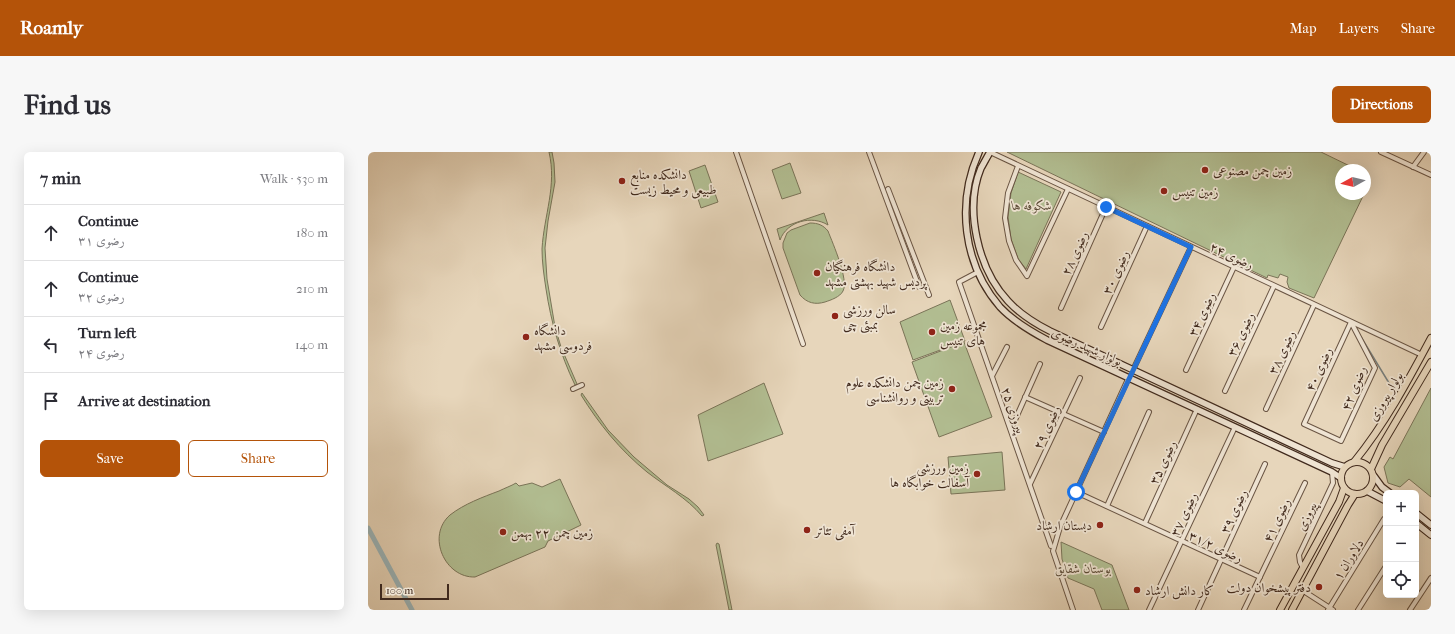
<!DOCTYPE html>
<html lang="en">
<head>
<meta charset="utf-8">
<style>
  body { margin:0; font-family:"IM FELL French Canon",Amiri,serif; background:#f7f7f7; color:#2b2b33 }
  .controls { position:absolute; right:12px; bottom:12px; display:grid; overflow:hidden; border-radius:6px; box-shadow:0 4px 16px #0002 }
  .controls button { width:36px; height:36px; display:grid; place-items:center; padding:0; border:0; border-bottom:1px solid #e1e1e2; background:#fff; color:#2b2b33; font:20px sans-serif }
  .compass { position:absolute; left:967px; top:12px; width:36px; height:36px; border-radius:50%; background:#fff; box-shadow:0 4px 16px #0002; rotate:262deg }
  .scale { position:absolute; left:12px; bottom:10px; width:69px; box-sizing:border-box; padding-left:4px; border:2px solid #412a1d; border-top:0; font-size:11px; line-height:14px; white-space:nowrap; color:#412a1d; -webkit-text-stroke:3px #efe4d3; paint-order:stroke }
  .stop { position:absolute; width:12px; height:12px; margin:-9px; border:3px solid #1a73e8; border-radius:50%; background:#fff }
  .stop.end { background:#1a73e8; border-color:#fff; box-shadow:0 1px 4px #0008 }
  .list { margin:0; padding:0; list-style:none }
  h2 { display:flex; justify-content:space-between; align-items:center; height:52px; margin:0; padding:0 16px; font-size:17px }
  h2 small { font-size:13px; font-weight:400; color:#7c7c81 }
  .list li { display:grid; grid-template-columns:26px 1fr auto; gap:12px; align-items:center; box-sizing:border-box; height:56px; padding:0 16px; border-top:1px solid #e1e1e2 }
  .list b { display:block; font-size:15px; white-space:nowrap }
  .list p { margin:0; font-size:13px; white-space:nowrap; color:#7c7c81 }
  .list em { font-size:13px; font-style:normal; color:#7c7c81 }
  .actions { display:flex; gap:8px; padding:12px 16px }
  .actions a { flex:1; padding:9px 0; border:1px solid #b45309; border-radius:6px; text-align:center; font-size:14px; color:#b45309 }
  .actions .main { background:#b45309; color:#fff }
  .icon { flex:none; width:22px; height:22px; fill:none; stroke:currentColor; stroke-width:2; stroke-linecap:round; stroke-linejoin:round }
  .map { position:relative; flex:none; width:1063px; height:458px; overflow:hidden; border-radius:6px }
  header { display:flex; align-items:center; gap:24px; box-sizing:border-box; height:56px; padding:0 20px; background:#b45309; color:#fff }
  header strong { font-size:19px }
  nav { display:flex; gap:22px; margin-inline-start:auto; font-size:14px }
  .intro { display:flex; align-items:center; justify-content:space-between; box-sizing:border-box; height:96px; padding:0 24px }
  h1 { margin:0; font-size:28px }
  .button { padding:10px 18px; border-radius:6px; background:#b45309; color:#fff; font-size:14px; font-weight:700 }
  main { display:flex; gap:24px; padding:0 24px }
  aside { flex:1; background:#fff; border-radius:6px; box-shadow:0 4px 16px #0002 }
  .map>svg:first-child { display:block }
</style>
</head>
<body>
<header>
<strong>Roamly</strong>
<nav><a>Map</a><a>Layers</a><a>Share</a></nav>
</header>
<div class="intro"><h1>Find us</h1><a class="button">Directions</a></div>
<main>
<aside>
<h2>7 min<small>Walk · 530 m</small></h2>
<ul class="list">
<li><svg class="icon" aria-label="ahead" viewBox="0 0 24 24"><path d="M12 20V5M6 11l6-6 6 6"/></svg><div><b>Continue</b><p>رضوی ۳۱</p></div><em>180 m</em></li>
<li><svg class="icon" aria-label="ahead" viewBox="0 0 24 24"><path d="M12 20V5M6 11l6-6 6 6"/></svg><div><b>Continue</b><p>رضوی ۳۲</p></div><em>210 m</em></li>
<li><svg class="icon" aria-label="left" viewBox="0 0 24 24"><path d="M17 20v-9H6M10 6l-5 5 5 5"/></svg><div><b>Turn left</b><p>رضوی ۲۴</p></div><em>140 m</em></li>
<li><svg class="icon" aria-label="arrive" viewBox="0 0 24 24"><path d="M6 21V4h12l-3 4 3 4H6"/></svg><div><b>Arrive at destination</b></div></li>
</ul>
<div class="actions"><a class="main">Save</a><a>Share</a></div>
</aside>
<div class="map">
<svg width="1063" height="458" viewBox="0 0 1063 458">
  <rect width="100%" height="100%" fill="#e7d6bb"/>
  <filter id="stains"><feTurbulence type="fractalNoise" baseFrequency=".005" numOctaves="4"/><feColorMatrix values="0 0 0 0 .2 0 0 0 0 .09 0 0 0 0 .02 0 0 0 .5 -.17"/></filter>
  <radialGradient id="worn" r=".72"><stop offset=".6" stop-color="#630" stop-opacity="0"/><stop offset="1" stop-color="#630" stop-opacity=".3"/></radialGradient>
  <g fill="#b2be92" stroke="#7a7458">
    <path d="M 181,0 L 184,0 L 186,11 L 187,30 L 180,69 L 177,96 L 179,127 L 187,175 L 193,195 L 209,232 L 209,233 L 207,233 C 192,202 183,170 178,137 C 176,124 174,110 174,97 C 176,63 189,34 181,0 Z"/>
    <polygon points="639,0 953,0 990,18 973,18 973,42 996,42 946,146 921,136 919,130 920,125 912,122 910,126 900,123 899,126"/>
    <polygon points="422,11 433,41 414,47 404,18"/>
    <polygon points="337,13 350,50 333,56 321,19"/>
    <polygon points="650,20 693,40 658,117 650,107 643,87 640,65 643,41"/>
    <path d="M 456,61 L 460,73 C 444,63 419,69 412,88 L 409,77 Z"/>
    <path d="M 442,71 C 450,71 455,73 460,79 C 465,92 481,128 475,139 C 472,145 463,148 457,150 C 447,153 439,151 432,143 L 415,96 L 415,91 L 419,81 L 423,78 Z"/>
    <polygon points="582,148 597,189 545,208 532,170"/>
    <polygon points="596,190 624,265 571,285 544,210"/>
    <polygon points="396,231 415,282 340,309 330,263"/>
    <polygon points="1063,236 1063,345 1041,327 1032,335 1020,331 1016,315 1022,305 1025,307"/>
    <path d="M 214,241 L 240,278 L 266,305 L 299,333 L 321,347 L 330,355 L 336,363 L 334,364 C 319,346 297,334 279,320 C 252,298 231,272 213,243 Z"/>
    <polygon points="634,300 637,338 583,342 580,305"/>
    <path d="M 192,327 L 213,373 L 180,389 L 177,395 L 107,425 C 77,426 58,384 82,363 C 96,352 115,345 131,339 C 137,336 143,334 148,331 L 151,334 L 164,331 L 174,335 Z"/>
    <polygon points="693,390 744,413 761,458 734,458 726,437 700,426 694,407"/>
    <polygon points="349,391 351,392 364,458 361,458 348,393"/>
  </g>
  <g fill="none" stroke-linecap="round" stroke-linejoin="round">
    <polyline stroke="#777e7c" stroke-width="1.5" points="993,185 1021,231 1024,234"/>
    <polyline stroke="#9bb6bb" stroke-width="5" points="0,376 44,458"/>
    <defs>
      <g id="street">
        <polyline points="368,0 435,192"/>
        <polyline points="501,0 551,135"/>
        <polyline points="622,0 1054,203"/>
        <polyline points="1013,0 1063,23"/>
        <polyline points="650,14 640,41 637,66 641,89 648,108 659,124 700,37"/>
        <polyline points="1045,15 1056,0"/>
        <polyline points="520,37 561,143"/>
        <polyline points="610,120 591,130 683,394"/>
        <polyline points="693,156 738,55"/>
        <polygon points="983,170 1007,216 973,289 936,272"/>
        <polyline points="733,175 779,74"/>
        <polyline points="765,218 823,95"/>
        <polyline points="818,218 866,115"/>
        <polyline points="624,224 639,195"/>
        <polyline points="205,237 214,233"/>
        <polyline points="857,239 906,134"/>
        <polyline points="657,245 736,280"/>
        <polyline points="898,257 946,153"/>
        <polyline points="643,277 672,212"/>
        <polyline points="662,332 712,226"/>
        <polyline points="708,340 892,425"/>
        <polyline points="739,354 781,260"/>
        <polyline points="777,371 829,257"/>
        <polyline points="935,416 932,410 931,403 965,331 964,320"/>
        <polyline points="934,438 965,458"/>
        <polyline points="705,458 685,399 692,375 761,225"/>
        <polyline points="781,458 867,275"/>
        <polyline points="830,458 897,312"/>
        <polyline points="876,458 937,331"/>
        <polyline points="960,458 1016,367"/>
        <polyline points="990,458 1018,414"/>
        <polyline points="1042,458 1063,426"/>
      </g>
      <g id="secondary">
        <path d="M 611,0 C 588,51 595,112 632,155 C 645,169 662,179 679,188 L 964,320 L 973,326"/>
        <path d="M 622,0 C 619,5 616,11 613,16 C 596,57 610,117 640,149 C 652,162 666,171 682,179 L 964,311 L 977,315"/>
        <polyline points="1006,324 1014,335 1022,341"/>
        <polyline points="999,339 1018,349"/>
        <polyline points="1048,361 1063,373"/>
        <polyline points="1048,371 1063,383"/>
      </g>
      <g id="primary">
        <circle cx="989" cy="326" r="16"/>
        <path d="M 986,310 C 1017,272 1040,229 1063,186"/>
        <polyline points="1003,317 1014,293 1063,210"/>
        <polyline points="912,458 971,350 976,336"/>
        <polyline points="924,458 980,353 987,342"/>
      </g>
    </defs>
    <use href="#street" stroke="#6a5544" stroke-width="6"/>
    <use href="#secondary" stroke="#412a1d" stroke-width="8"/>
    <use href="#primary" stroke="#412a1d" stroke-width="8"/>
    <use href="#street" stroke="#efe4d3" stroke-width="4"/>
    <use href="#secondary" stroke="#efe4d3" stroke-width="5.5"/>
    <use href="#primary" stroke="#e7d6bb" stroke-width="6"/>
  </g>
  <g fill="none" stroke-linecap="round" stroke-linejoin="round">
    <polyline stroke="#1a73e8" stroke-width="5" points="708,340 823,95 738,55"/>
  </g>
  <g fill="#8f2418" stroke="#efe4d3" stroke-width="1.5">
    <circle cx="837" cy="18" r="4"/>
    <circle cx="254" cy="29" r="4"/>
    <circle cx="796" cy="39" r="4"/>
    <circle cx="449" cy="121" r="4"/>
    <circle cx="467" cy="164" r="4"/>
    <circle cx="564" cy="180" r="4"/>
    <circle cx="158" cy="185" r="4"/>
    <circle cx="584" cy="237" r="4"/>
    <circle cx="609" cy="322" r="4"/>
    <circle cx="732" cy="373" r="4"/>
    <circle cx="439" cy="378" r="4"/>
    <circle cx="135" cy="380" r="4"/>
    <circle cx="951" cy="435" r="4"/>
    <circle cx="769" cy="438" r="4"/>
  </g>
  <g text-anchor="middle" stroke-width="3.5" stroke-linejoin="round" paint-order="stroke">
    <g font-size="13" fill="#412a1d" stroke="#efe4d3" text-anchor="start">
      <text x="845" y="23">زمین چمن مصنوعی</text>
      <text x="262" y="27">دانشکده منابع<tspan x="262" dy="15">طبیعی و محیط زیست</tspan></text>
      <text x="804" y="44">زمین تنیس</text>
      <text x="457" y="119">دانشگاه فرهنگیان<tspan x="457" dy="15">پردیس شهید بهشتی مشهد</tspan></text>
      <text x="475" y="162">سالن ورزشی<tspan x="475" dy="15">بمبئی چی</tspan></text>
      <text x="572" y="178">مجموعه زمین<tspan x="572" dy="15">های تنیس</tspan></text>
      <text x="166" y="183">دانشگاه<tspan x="166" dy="15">فردوسی مشهد</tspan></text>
      <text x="576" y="235" text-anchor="end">زمین چمن دانشکده علوم<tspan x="576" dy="15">تربیتی و روانشناسی</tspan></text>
      <text x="601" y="320" text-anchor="end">زمین ورزشی<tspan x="601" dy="15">آسفالت خوابگاه ها</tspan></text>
      <text x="724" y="378" text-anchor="end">دبستان ارشاد</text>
      <text x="447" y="383">آمفی تئاتر</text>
      <text x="143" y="385">زمین چمن ۲۲ بهمن</text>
      <text x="943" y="440" text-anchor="end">دفتر پیشخوان دولت</text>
      <text x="777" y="443">کار دانش ارشاد</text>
    </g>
    <g font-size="13" font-style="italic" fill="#584834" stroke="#efe4d3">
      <text x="664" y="58">شکوفه ها</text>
      <text x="715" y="421">بوستان شقایق</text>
    </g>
    <g font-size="13" fill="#412a1d" stroke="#efe4d3">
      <text transform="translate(706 101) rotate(-66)" y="5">رضوی ۲۸</text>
      <text transform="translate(864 103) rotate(25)" y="5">رضوی ۲۴</text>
      <text transform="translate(747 120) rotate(-66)" y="5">رضوی ۳۰</text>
      <text transform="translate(833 162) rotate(-65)" y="5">رضوی ۳۴</text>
      <text transform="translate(872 182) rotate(-65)" y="5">رضوی ۳۶</text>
      <text transform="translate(719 194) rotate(24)" y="5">بولوار شهید رضوی</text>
      <text transform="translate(913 200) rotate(-65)" y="5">رضوی ۳۸</text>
      <text transform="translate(950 217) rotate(-66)" y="5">رضوی ۴۰</text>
      <text transform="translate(985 236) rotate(-68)" y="5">رضوی ۴۲</text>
      <text transform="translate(1017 244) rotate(-59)" y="5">بولوار پیروزی</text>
      <text transform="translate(646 258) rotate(71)" y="5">پیروزی ۲۵</text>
      <text transform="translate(678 275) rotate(-65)" y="5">رضوی ۲۹</text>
      <text transform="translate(794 310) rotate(-65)" y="5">رضوی ۳۵</text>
      <text transform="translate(865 359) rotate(-65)" y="5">رضوی ۳۹</text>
      <text transform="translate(815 362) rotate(-65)" y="5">رضوی ۳۷</text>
      <text transform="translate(938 364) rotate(-64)" y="5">پیروزی</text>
      <text transform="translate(908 368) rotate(-65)" y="5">رضوی ۴۱</text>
      <text transform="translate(848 394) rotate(25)" y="5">رضوی ۳۱/۲</text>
      <text transform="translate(980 407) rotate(-58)" y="5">دلاوران ۱</text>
    </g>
  </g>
  <rect width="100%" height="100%" filter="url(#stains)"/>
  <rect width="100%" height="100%" fill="url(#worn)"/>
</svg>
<div class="controls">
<button>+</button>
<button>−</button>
<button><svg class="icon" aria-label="locate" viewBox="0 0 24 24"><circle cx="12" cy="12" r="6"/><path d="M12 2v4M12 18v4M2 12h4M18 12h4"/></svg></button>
</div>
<svg class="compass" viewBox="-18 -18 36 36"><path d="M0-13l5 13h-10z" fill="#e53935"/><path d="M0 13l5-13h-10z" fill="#7c7c81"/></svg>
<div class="scale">100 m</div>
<div class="stop" style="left:708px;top:340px"></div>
<div class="stop end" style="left:738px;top:55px"></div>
</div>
</main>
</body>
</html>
